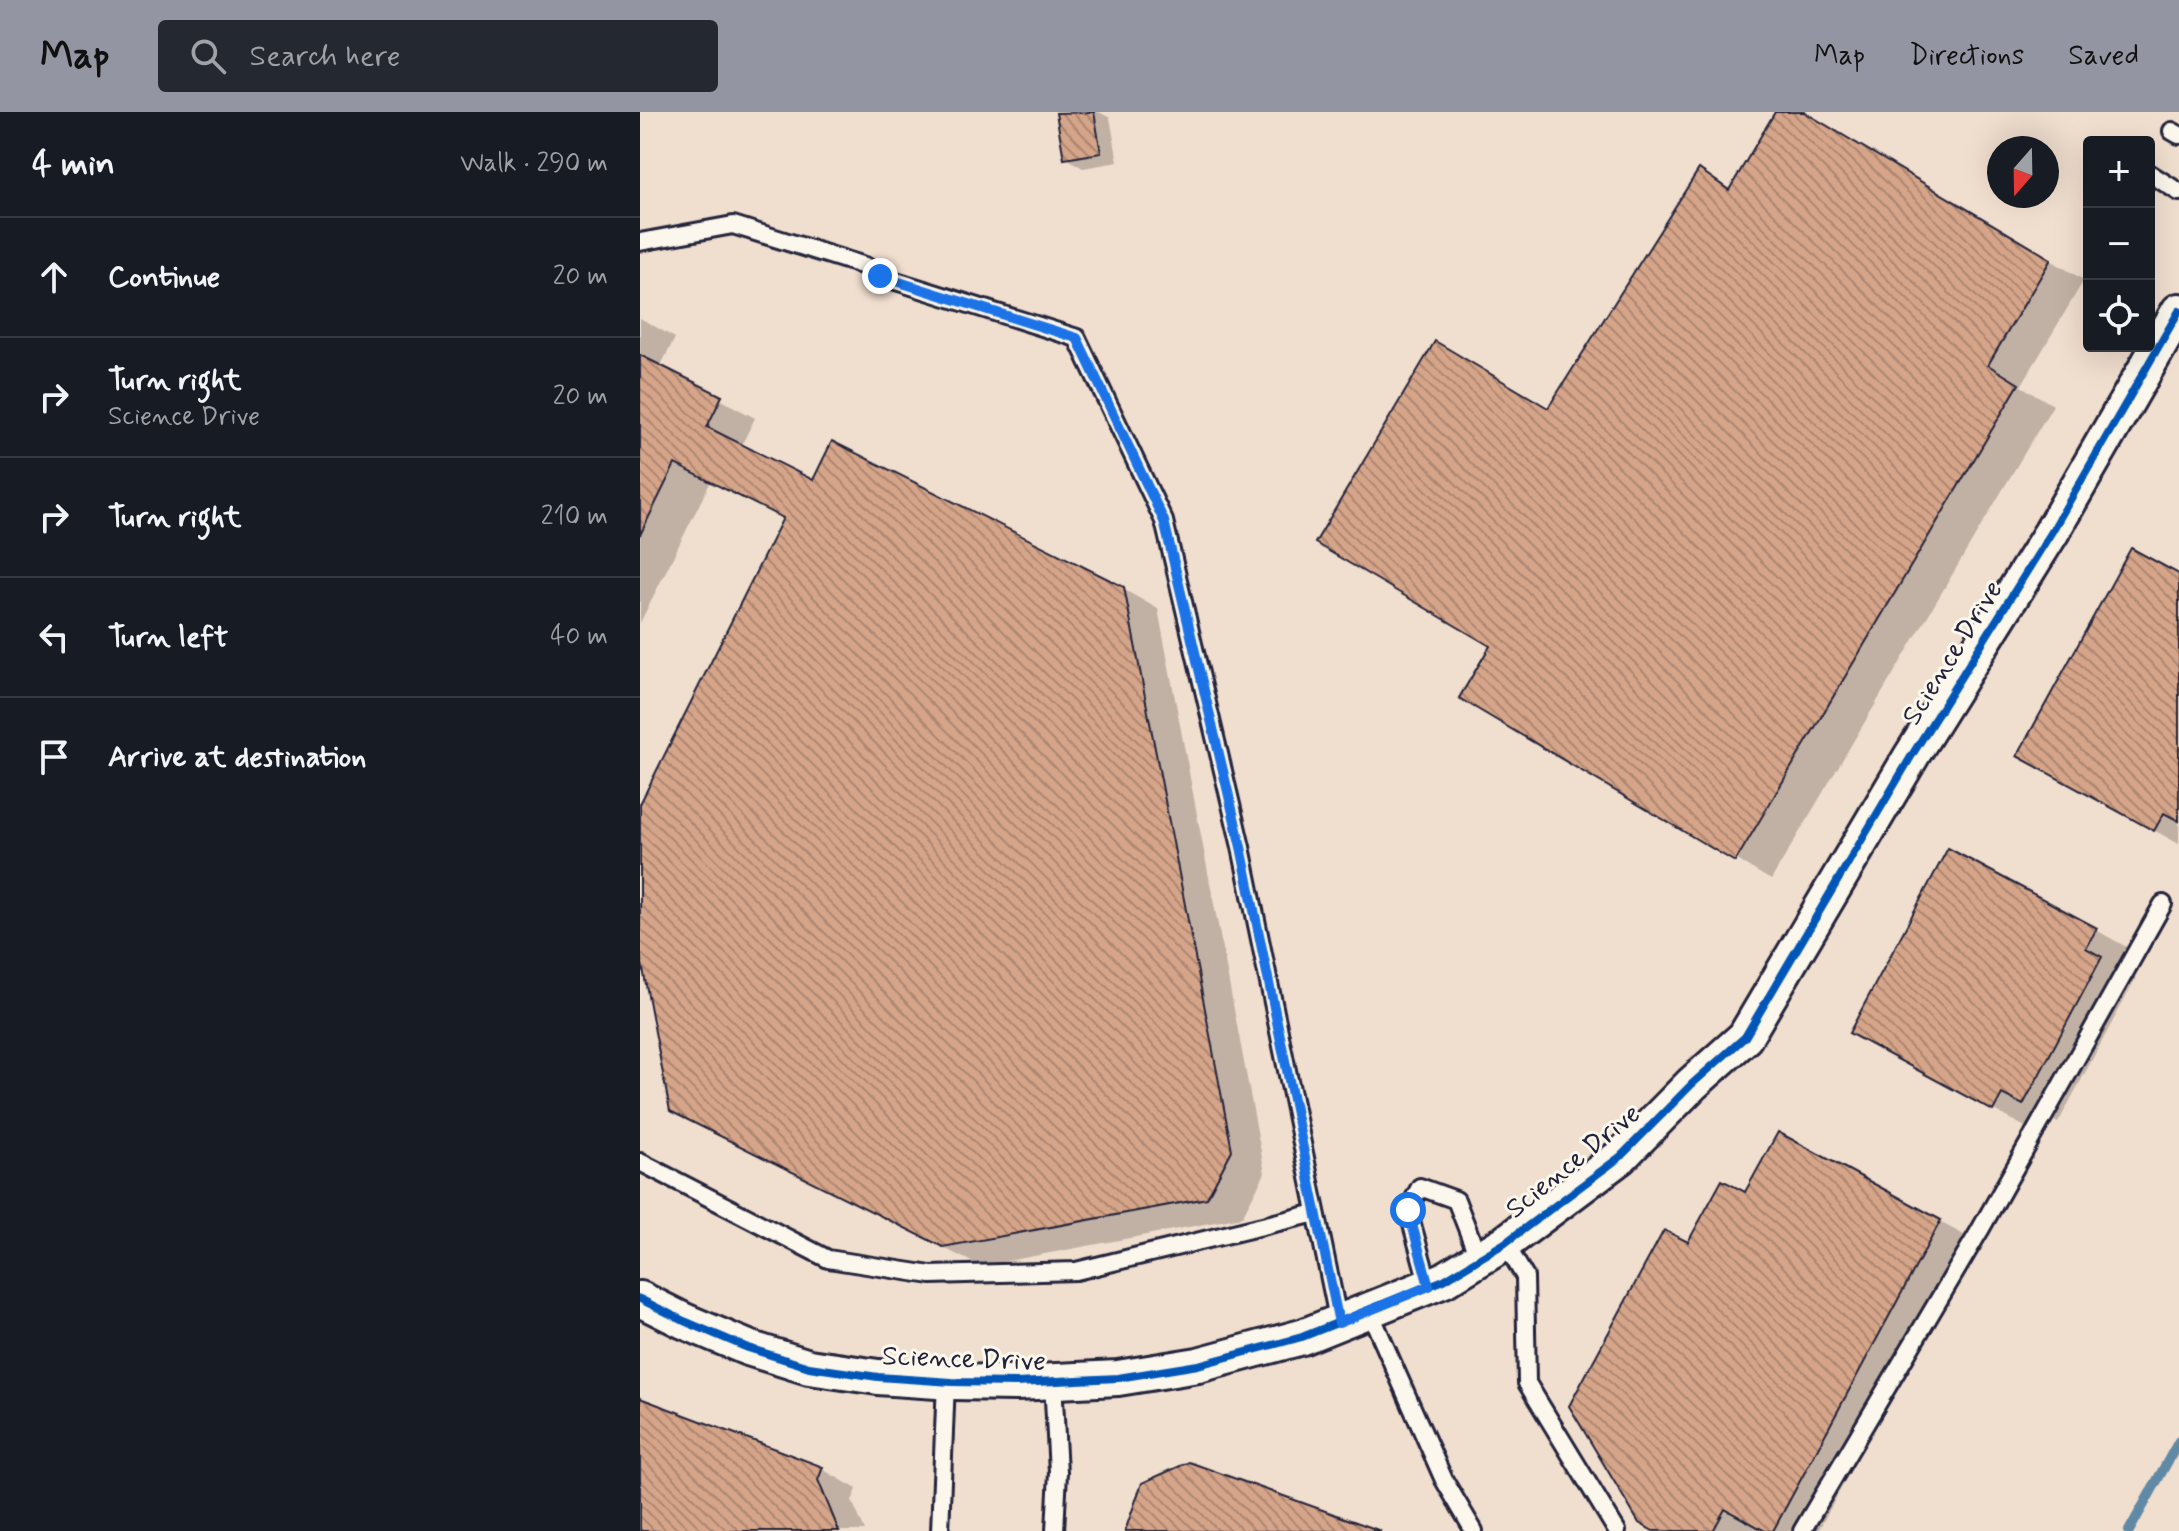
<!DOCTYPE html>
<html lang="en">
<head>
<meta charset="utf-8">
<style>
  body { margin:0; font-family:Mynerve,sans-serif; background:#242831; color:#f1f3f6 }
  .controls { position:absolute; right:24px; top:24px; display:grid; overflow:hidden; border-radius:8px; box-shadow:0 8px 32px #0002 }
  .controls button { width:72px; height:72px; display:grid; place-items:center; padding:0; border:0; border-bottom:2px solid #363941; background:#171b24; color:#f1f3f6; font:40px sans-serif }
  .compass { position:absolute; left:1347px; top:24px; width:72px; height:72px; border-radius:50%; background:#171b24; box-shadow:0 8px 32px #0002; rotate:200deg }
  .stop { position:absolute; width:24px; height:24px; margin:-18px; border:6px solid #1a73e8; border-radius:50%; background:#fff }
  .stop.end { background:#1a73e8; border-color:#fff; box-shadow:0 2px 8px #0008 }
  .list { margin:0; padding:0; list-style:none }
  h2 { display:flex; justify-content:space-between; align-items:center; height:104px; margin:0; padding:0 32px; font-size:34px }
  h2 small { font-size:26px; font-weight:400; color:#9ea1a6 }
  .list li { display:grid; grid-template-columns:52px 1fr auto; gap:24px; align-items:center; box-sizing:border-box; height:120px; padding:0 32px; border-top:2px solid #363941 }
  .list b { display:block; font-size:30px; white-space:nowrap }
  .list p { margin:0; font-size:26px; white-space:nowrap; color:#9ea1a6 }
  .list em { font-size:26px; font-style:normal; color:#9ea1a6 }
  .icon { flex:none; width:44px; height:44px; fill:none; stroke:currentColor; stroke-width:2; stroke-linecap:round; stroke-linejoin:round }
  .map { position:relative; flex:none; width:1539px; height:1419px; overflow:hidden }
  header { display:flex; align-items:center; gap:48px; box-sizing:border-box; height:112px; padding:0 40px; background:#9495a2; color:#111 }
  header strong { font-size:38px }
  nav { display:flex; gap:44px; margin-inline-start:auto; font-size:28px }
  .search { width:560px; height:72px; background:#242831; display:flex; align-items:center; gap:20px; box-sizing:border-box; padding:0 28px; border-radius:8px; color:#9ea1a6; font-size:30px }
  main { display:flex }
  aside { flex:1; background:#171b24 }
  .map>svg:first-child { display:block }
</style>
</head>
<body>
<header>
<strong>Map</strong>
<div class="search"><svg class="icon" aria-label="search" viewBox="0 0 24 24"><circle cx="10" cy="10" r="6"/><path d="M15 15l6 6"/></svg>Search here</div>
<nav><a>Map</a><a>Directions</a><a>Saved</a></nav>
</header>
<main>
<aside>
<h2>4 min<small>Walk · 290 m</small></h2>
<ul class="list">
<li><svg class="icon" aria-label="ahead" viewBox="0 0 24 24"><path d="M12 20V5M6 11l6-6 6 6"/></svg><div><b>Continue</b></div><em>20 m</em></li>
<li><svg class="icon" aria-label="right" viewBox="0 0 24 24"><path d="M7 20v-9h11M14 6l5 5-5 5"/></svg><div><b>Turn right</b><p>Science Drive</p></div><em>20 m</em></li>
<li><svg class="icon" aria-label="right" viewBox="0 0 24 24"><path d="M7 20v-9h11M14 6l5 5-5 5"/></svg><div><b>Turn right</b></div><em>210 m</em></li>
<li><svg class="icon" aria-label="left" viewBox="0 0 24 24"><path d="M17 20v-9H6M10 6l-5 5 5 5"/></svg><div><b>Turn left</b></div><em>40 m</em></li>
<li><svg class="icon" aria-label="arrive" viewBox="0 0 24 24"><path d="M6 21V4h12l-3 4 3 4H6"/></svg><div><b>Arrive at destination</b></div></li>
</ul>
</aside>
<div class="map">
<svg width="1539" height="1419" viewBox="0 0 1539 1419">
  <defs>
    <pattern id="building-back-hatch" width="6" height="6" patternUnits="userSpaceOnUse" patternTransform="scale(2)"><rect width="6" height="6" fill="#d6a589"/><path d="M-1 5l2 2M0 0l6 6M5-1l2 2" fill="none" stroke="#ad8671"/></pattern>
  </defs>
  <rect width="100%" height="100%" fill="#f0dece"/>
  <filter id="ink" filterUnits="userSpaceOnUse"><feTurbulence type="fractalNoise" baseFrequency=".0125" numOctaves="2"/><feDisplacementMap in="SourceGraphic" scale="16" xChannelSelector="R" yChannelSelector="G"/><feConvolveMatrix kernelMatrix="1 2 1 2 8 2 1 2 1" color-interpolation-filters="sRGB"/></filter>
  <g filter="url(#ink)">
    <g fill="#0003">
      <polygon points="430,0 459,0 470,6 478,50 443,56 426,46 418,2"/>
      <polygon points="1137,0 1160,0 1444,168 1381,274 1413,293 1131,768 822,585 853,534 909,299 1059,60 1091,78"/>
      <polygon points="0,206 35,226 20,255 115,306 101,334 173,371 483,477 518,497 625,1061 602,1105 340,1154 67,1018 32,998 0,830 0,697 144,408 70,371 0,511"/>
      <polygon points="1539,464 1539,732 1414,663"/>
      <polygon points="1456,818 1490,837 1480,857 1496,866 1418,1011 1398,1000 1389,1017 1246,940"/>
      <polygon points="1139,1023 1335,1129 1178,1419 1127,1419 1120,1415 1118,1419 1016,1419 1049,1133 1106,1083"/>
      <polygon points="0,1288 182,1357 217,1377 212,1389 225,1419 0,1419"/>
    </g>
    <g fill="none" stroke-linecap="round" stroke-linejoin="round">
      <polyline stroke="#6089a5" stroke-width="10" points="1489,1419 1539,1329"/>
    </g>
    <g fill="url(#building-back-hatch)" stroke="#22223b" stroke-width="2">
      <polygon points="454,0 461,41 424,47 416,1"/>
      <polygon points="1135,0 1164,0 1411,147 1348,253 1379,272 1095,750 819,586 850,534 675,431 795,229 908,296 1059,57 1089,78"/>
      <polygon points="0,243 82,284 67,315 173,368 192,329 484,475 592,1038 567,1086 303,1135 30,999 0,841 0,692 143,406 35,352 0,423"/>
      <polygon points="1491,436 1539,462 1539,709 1524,701 1514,719 1377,644"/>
      <polygon points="1308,736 1457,816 1446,836 1462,845 1383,993 1362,982 1353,999 1209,921"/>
      <polygon points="1138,1020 1301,1108 1133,1419 1125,1419 1085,1397 1073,1419 1013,1419 999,1411 929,1294 1024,1118 1048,1130 1082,1068 1105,1080"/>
      <polygon points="0,1286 183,1355 178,1368 199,1419 0,1419"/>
      <polygon points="549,1350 741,1419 485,1419 502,1371"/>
    </g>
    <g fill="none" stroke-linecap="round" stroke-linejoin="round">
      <defs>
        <g id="service">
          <polyline points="1532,19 1539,23"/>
          <polyline points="1509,61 1539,80"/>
          <polyline points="0,130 93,113 225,154 240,164 437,226 524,409 601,735 699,1211"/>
          <polyline points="0,1050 188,1147 291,1163 436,1159 676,1101"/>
          <polyline points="865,1131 885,1165 887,1271 977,1419"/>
          <polyline points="789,1174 768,1098 780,1075 816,1088 839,1147"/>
          <polyline points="729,1198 804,1368 834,1419"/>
          <polyline points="413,1270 418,1360 415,1419"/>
          <polyline points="300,1419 306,1269"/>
          <polyline points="1162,1419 1340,1118 1523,792"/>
        </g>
        <polyline id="minor" points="0,1187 44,1209 108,1236 169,1255 238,1265 312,1270 376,1271 478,1266 558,1253 662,1225 804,1168 865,1131 980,1045 1052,972 1105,925 1272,643 1411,421 1539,199"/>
      </defs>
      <use href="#service" stroke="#22223b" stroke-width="22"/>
      <use href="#minor" stroke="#22223b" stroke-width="40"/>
      <use href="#service" stroke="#fbf7ec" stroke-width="16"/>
      <use href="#minor" stroke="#fbf7ec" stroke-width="34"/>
      <defs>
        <polyline id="cycleway" points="0,1187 44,1209 108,1236 169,1255 238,1265 312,1270 376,1271 478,1266 558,1253 662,1225 804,1168 865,1131 980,1045 1052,972 1105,925 1272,643 1411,421 1539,199"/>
      </defs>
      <use href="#cycleway" stroke="#fbf7ec" stroke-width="13"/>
      <use href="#cycleway" stroke="#0057b8" stroke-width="8"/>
    </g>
  </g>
  <g fill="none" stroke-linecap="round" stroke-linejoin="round" filter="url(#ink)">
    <polyline stroke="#1a73e8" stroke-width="10" points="240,164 437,226 524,409 601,735 699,1211 789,1174 768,1098"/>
  </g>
  <g text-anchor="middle" stroke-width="6" stroke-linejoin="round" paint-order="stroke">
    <g font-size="28" fill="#22223b" stroke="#fbf7ec">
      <text transform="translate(1311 540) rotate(-58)" y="10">Science Drive</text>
      <text transform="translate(932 1048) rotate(-39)" y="10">Science Drive</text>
      <text transform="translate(324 1245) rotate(2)" y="10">Science Drive</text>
    </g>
  </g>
</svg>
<div class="controls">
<button>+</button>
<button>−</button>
<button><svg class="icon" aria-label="locate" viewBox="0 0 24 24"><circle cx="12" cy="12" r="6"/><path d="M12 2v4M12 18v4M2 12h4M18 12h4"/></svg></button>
</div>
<svg class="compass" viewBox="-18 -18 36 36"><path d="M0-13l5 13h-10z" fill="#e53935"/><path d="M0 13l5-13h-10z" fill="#9ea1a6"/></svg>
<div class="stop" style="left:768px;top:1098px"></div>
<div class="stop end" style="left:240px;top:164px"></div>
</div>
</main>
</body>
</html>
